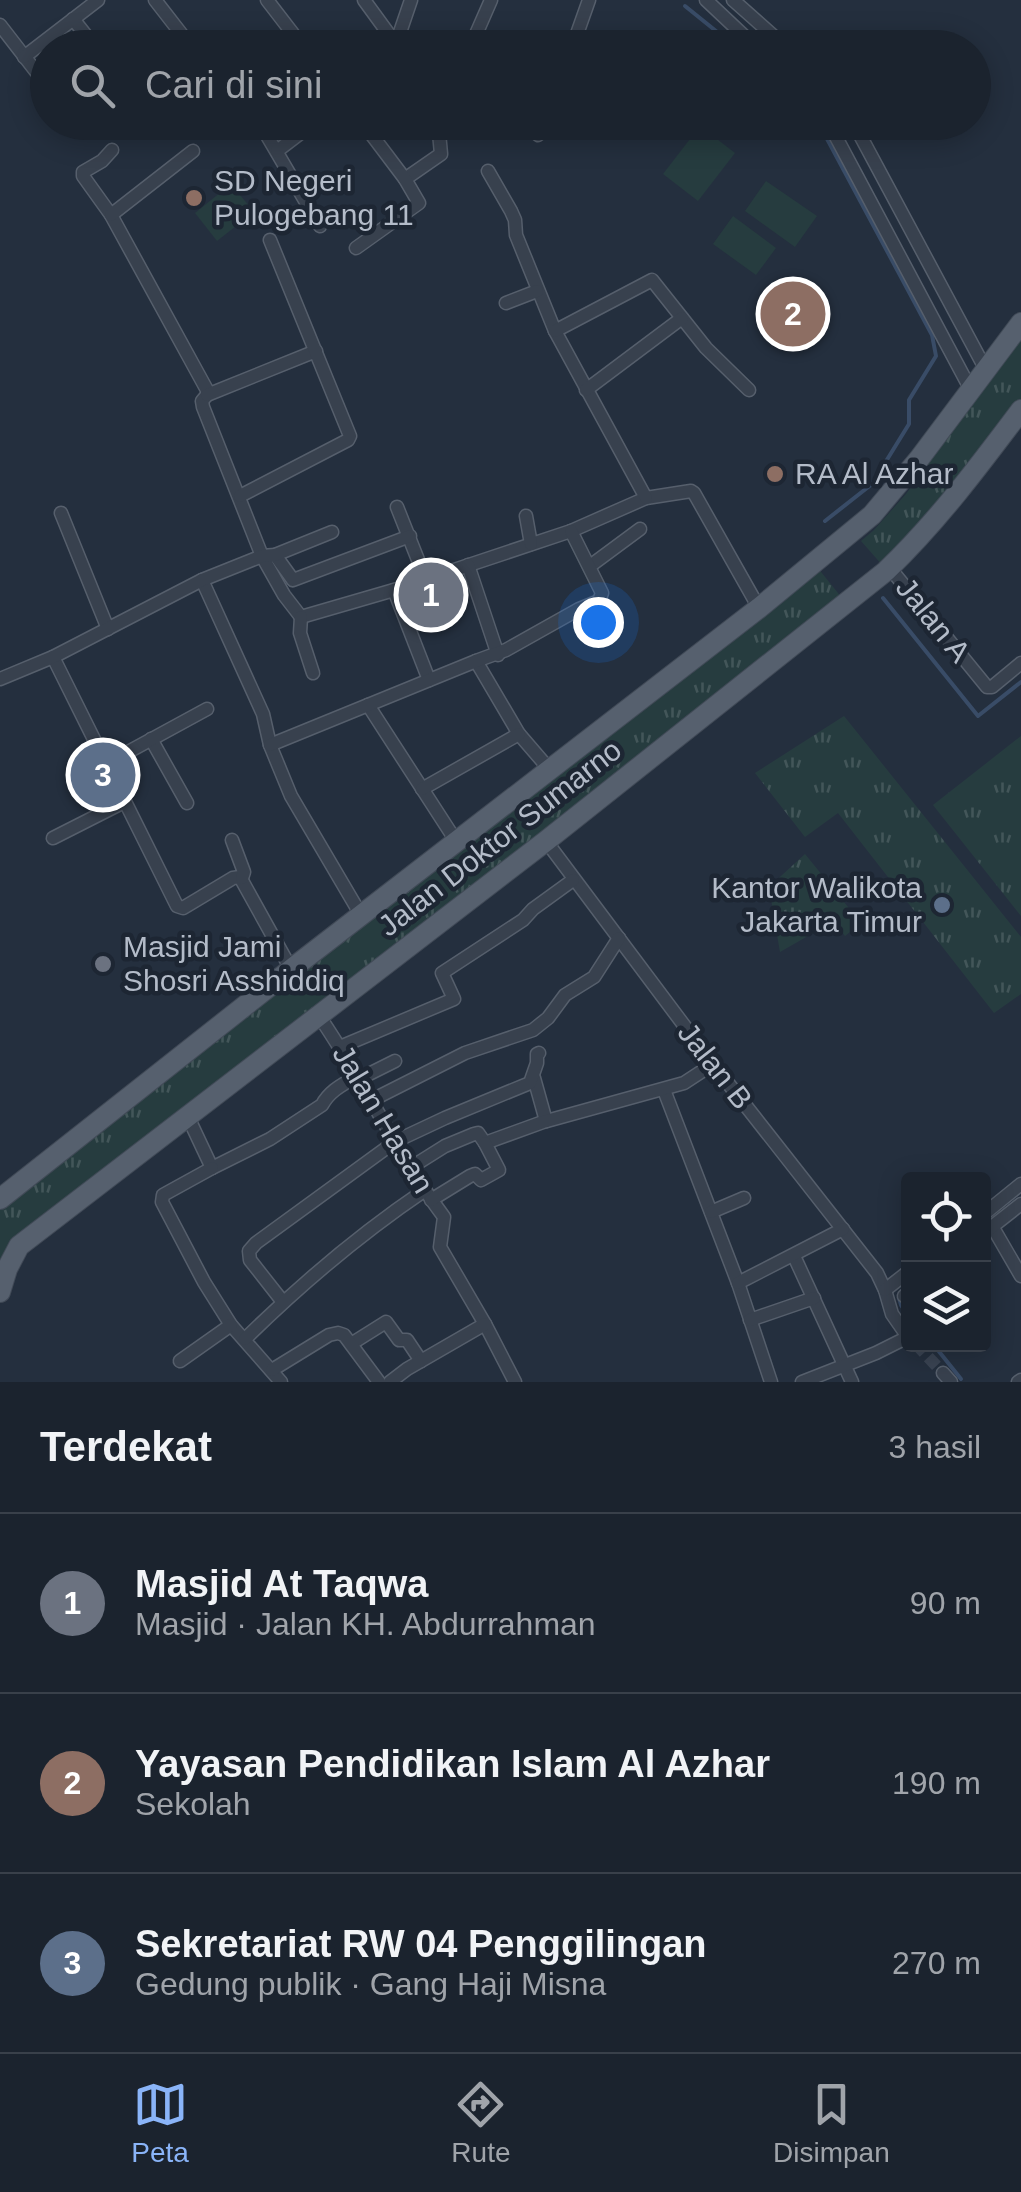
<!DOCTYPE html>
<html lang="id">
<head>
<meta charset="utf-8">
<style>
  body { margin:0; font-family:Helvetica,sans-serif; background:#242b36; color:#f1f3f6 }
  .controls { position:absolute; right:30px; bottom:30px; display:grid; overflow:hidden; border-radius:10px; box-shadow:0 5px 25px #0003 }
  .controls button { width:90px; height:90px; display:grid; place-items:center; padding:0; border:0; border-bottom:2px solid #39404a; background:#1b232e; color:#f1f3f6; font:50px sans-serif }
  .you { position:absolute; left:598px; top:622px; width:35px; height:35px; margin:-25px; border:8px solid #fff; border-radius:50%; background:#1a73e8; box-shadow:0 0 0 15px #1a73e833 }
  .badge { display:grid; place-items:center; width:65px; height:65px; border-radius:50%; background:#8ab4f8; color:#fff; font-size:32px; font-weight:700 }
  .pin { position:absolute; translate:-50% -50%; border:5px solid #fff; box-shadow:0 2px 10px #0006 }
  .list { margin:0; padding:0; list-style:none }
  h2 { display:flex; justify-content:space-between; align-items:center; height:130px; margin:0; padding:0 40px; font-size:42px }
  h2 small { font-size:32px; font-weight:400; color:#a0a4aa }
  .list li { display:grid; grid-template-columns:65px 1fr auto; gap:30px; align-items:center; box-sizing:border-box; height:180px; padding:0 40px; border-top:2px solid #39404a }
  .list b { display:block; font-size:38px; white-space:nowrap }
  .list p { margin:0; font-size:32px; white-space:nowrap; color:#a0a4aa }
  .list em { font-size:32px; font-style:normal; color:#a0a4aa }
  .icon { flex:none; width:55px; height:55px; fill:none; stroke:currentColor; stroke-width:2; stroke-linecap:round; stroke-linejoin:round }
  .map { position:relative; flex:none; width:1021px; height:1382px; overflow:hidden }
  .search { position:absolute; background:#1b232e; box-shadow:0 5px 25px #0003; left:30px; right:30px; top:30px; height:110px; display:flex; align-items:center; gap:25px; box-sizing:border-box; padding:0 35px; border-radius:55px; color:#a0a4aa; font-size:38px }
  .sheet { height:670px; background:#1b232e }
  nav { display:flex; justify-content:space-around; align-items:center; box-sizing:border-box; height:140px; border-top:2px solid #39404a; background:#1b232e; font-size:28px; color:#a0a4aa }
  nav a { display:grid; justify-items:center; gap:5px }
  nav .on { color:#8ab4f8 }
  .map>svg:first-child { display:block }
</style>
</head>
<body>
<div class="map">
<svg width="1021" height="1382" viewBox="0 0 1021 1382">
  <defs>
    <pattern id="park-tufts" width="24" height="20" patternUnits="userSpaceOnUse" patternTransform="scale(2.5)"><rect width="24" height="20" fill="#263c3f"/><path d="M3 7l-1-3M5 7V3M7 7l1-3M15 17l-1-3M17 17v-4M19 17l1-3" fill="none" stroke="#435659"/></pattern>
  </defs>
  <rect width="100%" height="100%" fill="#242f3e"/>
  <g fill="url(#park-tufts)">
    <polygon points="1021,339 1021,409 884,567 861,541 874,530 906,494"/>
    <polygon points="813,562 846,603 19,1246 0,1295 0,1200"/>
    <polygon points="844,716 1021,937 1021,994 994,1013 838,813 805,837 755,773"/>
    <polygon points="1021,736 1021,916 933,805"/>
    <polygon points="805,854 861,923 845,936 834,921 780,952 769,887"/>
  </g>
  <g fill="#263c3f">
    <polygon points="700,126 735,153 698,201 663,174"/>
    <polygon points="766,181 817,216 795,247 745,211"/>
    <polygon points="231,184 254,212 217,241 195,213"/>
    <polygon points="733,216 776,248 756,275 713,244"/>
  </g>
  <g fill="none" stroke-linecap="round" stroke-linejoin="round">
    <g stroke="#394c67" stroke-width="4">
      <polyline points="685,6 737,48"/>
      <polyline points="818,122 932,335 936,356 909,400 909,424 872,484 825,521"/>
      <polyline points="883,598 978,716 1021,682"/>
      <polyline points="899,1298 901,1305 908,1315"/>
      <polyline points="933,1344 961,1379"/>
    </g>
    <polyline stroke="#3a4453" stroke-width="12" stroke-dasharray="12 6" stroke-linecap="butt" points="916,1344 943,1373"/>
    <defs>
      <g id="minor">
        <polyline points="155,0 183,36 199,48"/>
        <polyline points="267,0 304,48"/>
        <polyline points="364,0 399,48"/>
        <polyline points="706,0 757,48"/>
        <polyline points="733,0 787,48"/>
        <polyline points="73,19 96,48"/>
        <polyline points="0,25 48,87"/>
        <polyline points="396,44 411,0"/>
        <polyline points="470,48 491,0"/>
        <polyline points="572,48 589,0"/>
        <polyline points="24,57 98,0"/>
        <polyline points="75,122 75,123"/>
        <polyline points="259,122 320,226"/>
        <polyline points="828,122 971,390"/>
        <polyline points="853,122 986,370"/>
        <polyline points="538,135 543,122"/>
        <polyline points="112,150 102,161 83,172 83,176 111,215 207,390 207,395 202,401 203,407 262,556 284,595 301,617 394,590 571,531 646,498 691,491 694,493 759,608"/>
        <polyline points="277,151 315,122"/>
        <polyline points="488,171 511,211 515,220 516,235 555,331 646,498"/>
        <polyline points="405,179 441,154 438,122"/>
        <polyline points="111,215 193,151"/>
        <polyline points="356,248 419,203 405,179 362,122"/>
        <polyline points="506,303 537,291"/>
        <polyline points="555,331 652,280 706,348 749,390"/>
        <polyline points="586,390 682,318"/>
        <polyline points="207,395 316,351"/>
        <polyline points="240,496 348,440 350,436 270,240"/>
        <polyline points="397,507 426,580"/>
        <polyline points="61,513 108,629"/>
        <polyline points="526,516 531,544"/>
        <polyline points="275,555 293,580 410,536"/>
        <polyline points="468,565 498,655"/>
        <polyline points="590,566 640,529"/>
        <polyline points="889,567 987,687 992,687 1021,663"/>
        <polyline points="202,580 263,714 270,745 291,796 361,915"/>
        <polyline points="394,590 429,680"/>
        <polyline points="301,617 300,633 313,673"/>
        <polyline points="53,657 177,906 183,908 233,878 240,877 291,969"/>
        <polyline points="476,661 519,734 550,770"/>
        <polyline points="0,679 53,657 202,580 262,556 275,555 332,532"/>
        <polyline points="368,705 456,841"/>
        <polyline points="151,739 187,803"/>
        <polyline points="270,745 476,661 506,650 579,609 599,601 602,593 571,531"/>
        <polyline points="106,764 207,709"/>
        <polyline points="422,789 519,734"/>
        <polyline points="53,838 124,802"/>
        <polyline points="232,840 244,872 242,878"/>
        <polyline points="546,841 713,1064 877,1273 885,1290 892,1314 908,1337"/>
        <path d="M 319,1016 C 364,1081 397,1154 444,1217 L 440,1247 L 485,1324 L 515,1382"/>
        <polyline points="340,1047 454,999 442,973 523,920 533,909 573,880"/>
        <polyline points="534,1078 546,1121"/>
        <polyline points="359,1079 395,1061"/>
        <polyline points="664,1090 738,1283 771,1382"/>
        <polyline points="372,1100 465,1053 533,1030 548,1018 565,995 594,977 619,938"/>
        <path d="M 188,1117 L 212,1168 L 270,1139 L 322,1105 C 330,1090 344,1084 357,1076"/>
        <polyline points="212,1168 163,1195 162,1202 204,1282 231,1325 281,1382"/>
        <polyline points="410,1168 445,1146 474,1134 478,1133 485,1143 543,1122 684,1083 713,1064"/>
        <polyline points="431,1200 470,1176 475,1174 481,1180 499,1170 485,1143"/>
        <polyline points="711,1212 744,1198"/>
        <polyline points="984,1214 1021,1184"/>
        <polyline points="992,1226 1021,1276"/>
        <polyline points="984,1233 1021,1204"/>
        <polyline points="794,1256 852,1382"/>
        <polyline points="738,1283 843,1229"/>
        <polyline points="885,1290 908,1272"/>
        <polyline points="904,1296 908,1293"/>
        <polyline points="283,1302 250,1260 249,1251 256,1243 396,1141 445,1118 530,1083 537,1063 537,1054 539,1053"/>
        <polyline points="750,1320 814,1298"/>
        <path d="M 245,1339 C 301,1284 360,1234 425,1190"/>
        <polyline points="351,1344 386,1322 399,1340 407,1340 421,1361"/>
        <polyline points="180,1361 231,1325"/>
        <polyline points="272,1370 329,1335 338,1333 344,1335 379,1382"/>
        <polyline points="943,1373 951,1382"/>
        <polyline points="390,1382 407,1369 485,1324"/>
        <polyline points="802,1382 876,1353 908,1337"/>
        <polyline points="1018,1382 1021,1380"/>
      </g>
      <g id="primary">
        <polyline points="0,1199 294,967 759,608 872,515 919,459 1021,323"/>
        <path d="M 0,1292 L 7,1269 L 19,1246 L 546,841 L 886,571 C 937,522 979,466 1021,410"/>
      </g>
    </defs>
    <use href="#minor" stroke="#565f6c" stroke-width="15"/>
    <use href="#primary" stroke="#414a57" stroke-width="22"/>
    <use href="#minor" stroke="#38414e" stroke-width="12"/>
    <use href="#primary" stroke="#56606e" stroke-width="20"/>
  </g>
  <g fill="#8d6e63" stroke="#1d2633" stroke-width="4">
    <circle cx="194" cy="198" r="10"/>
    <circle cx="775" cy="474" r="10"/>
  </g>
  <circle fill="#5c6f8a" stroke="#1d2633" stroke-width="4" cx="942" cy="905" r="10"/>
  <circle fill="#6b7280" stroke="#1d2633" stroke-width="4" cx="103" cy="964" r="10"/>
  <g text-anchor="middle" stroke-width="9" stroke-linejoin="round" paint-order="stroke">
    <g font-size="30" fill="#b4bcc9" stroke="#1d2633" text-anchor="start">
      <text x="214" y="191">SD Negeri<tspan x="214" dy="34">Pulogebang 11</tspan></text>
      <text x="795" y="484">RA Al Azhar</text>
      <text x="922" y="898" text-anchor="end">Kantor Walikota<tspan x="922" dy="34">Jakarta Timur</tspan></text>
      <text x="123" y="957">Masjid Jami<tspan x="123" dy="34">Shosri Asshiddiq</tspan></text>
    </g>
    <g font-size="30" fill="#b4bcc9" stroke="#1d2633">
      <text transform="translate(933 620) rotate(51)" y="10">Jalan A</text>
      <text transform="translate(500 838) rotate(-38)" y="10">Jalan Doktor Sumarno</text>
      <text transform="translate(715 1066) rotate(52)" y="10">Jalan B</text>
      <text transform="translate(383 1119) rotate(59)" y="10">Jalan Hasan</text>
    </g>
  </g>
</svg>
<div class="controls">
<button><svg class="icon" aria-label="locate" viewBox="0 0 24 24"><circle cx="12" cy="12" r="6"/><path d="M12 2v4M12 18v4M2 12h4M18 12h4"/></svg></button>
<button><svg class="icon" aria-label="layers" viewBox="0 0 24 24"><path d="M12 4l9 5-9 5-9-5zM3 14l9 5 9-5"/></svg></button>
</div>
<div class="you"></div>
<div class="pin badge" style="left:431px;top:595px;background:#6b7280">1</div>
<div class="pin badge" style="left:793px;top:314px;background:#8d6e63">2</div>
<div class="pin badge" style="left:103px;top:775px;background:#5c6f8a">3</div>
<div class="search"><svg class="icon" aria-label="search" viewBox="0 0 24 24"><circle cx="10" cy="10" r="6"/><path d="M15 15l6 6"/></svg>Cari di sini</div>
</div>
<section class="sheet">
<h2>Terdekat<small>3 hasil</small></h2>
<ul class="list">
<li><span class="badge" style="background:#6b7280">1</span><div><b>Masjid At Taqwa</b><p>Masjid · Jalan KH. Abdurrahman</p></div><em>90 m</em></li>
<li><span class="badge" style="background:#8d6e63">2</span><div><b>Yayasan Pendidikan Islam Al Azhar</b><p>Sekolah</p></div><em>190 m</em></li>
<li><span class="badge" style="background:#5c6f8a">3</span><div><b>Sekretariat RW 04 Penggilingan</b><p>Gedung publik · Gang Haji Misna</p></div><em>270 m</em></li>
</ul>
</section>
<nav>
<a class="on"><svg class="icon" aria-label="map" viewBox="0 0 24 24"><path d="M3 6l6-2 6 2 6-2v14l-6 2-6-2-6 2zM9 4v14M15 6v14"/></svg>Peta</a>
<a><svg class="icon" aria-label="directions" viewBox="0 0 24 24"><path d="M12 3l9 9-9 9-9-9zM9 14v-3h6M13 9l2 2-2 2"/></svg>Rute</a>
<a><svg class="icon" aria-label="saved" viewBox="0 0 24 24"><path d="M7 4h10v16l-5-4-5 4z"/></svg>Disimpan</a>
</nav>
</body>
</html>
